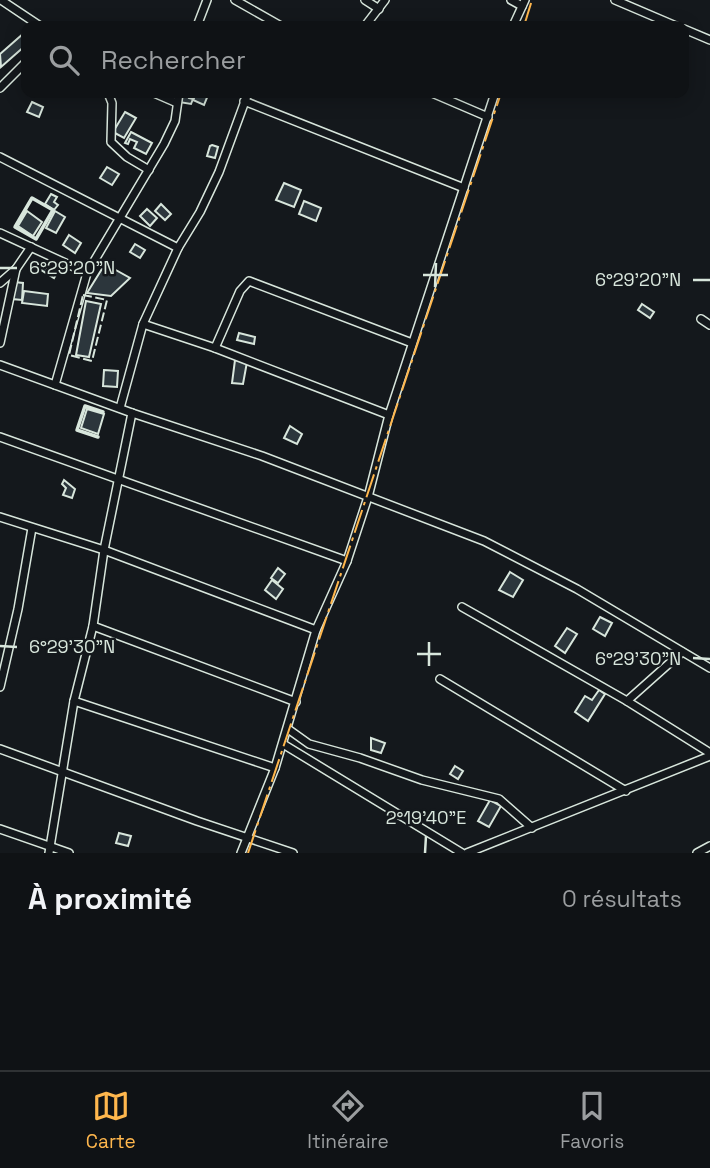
<!DOCTYPE html>
<html lang="fr">
<head>
<meta charset="utf-8">
<style>
  body { margin:0; font-family:"Space Grotesk",sans-serif; background:#181b1e; color:#f1f3f6 }
  .list { margin:0; padding:0; list-style:none }
  h2 { display:flex; justify-content:space-between; align-items:center; height:91px; margin:0; padding:0 28px; font-size:30px }
  h2 small { font-size:23px; font-weight:400; color:#9b9ea0 }
  .icon { flex:none; width:38px; height:38px; fill:none; stroke:currentColor; stroke-width:2; stroke-linecap:round; stroke-linejoin:round }
  .map { position:relative; flex:none; width:710px; height:853px; overflow:hidden }
  .search { position:absolute; background:#0f1215; box-shadow:0 4px 18px #0003; left:21px; right:21px; top:21px; height:77px; display:flex; align-items:center; gap:18px; box-sizing:border-box; padding:0 24px; border-radius:14px; color:#9b9ea0; font-size:26px }
  .sheet { height:217px; background:#0f1215 }
  nav { display:flex; justify-content:space-around; align-items:center; box-sizing:border-box; height:98px; border-top:2px solid #2f3234; background:#0f1215; font-size:19px; color:#9b9ea0 }
  nav a { display:grid; justify-items:center; gap:4px }
  nav .on { color:#ffb74d }
  .map>svg:first-child { display:block }
</style>
</head>
<body>
<div class="map">
<svg width="710" height="853" viewBox="0 0 710 853">
  <rect width="100%" height="100%" fill="#14181c"/>
  <g fill="#2c363c" stroke="#d8e6dc" stroke-width="2">
    <polygon points="24,33 26,34 26,45 1,67 0,54"/>
    <polygon points="181,93 190,93 189,98 193,99 191,104 179,102"/>
    <polygon points="192,93 208,95 204,105 193,100 195,96 192,95"/>
    <polygon points="32,102 43,107 39,117 27,112"/>
    <polygon points="125,112 136,118 124,138 113,132"/>
    <polygon points="131,132 152,143 146,154 134,148 137,142 130,139 128,144 125,143"/>
    <polygon points="212,145 218,147 215,158 207,156 210,146"/>
    <polygon points="107,167 119,174 112,185 100,178"/>
    <polygon points="284,183 301,190 294,207 276,200"/>
    <polygon points="51,194 57,197 54,202 58,205 54,210 45,204"/>
    <polygon points="304,201 321,208 316,221 299,214"/>
    <polygon points="161,204 171,214 165,220 155,211"/>
    <polygon points="147,209 157,218 150,226 140,216"/>
    <polygon points="27,211 42,222 33,236 18,226"/>
    <polygon points="55,211 65,217 56,233 46,228"/>
    <polygon points="69,235 81,243 75,253 63,245"/>
    <polygon points="135,244 145,250 140,258 130,252"/>
    <polygon points="105,264 130,278 111,296 87,293"/>
    <polygon points="43,267 53,271 55,269 58,271 54,278 41,270"/>
    <polygon points="14,282 23,283 22,300 12,299"/>
    <polygon points="24,291 48,294 47,306 22,303"/>
    <polygon points="86,301 101,304 89,357 76,355"/>
    <polygon points="642,304 654,312 650,318 638,310"/>
    <polygon points="239,333 255,337 254,344 237,340"/>
    <polygon points="235,360 247,362 243,384 232,383"/>
    <polygon points="104,370 118,371 117,387 103,386"/>
    <polygon points="87,409 104,414 98,434 81,428"/>
    <polygon points="290,426 302,434 297,444 284,438"/>
    <polygon points="64,480 75,489 72,498 63,495 66,488 62,484"/>
    <polygon points="278,568 285,574 278,583 271,578"/>
    <polygon points="510,572 523,580 513,597 499,590"/>
    <polygon points="272,580 283,589 276,599 265,590"/>
    <polygon points="600,617 612,623 605,636 593,629"/>
    <polygon points="567,628 577,634 565,653 555,646"/>
    <polygon points="599,690 605,694 588,721 575,712 585,696 592,700"/>
    <polygon points="371,738 385,743 381,753 371,750"/>
    <polygon points="455,766 463,771 458,779 450,774"/>
    <polygon points="490,800 501,806 489,827 478,821"/>
    <polygon points="119,833 131,836 128,846 116,843"/>
  </g>
  <g fill="none" stroke-linecap="round" stroke-linejoin="round">
    <defs>
      <g id="minor">
        <polyline points="1,0 40,26"/>
        <polyline points="235,0 281,26"/>
        <polyline points="365,0 379,9"/>
        <polyline points="511,0 522,6"/>
        <polyline points="615,0 676,26"/>
        <polyline points="197,26 207,0"/>
        <polyline points="365,26 385,0"/>
        <polyline points="513,26 525,0"/>
        <polyline points="684,29 710,40"/>
        <polyline points="0,88 26,62"/>
        <polyline points="108,93 112,103 111,142 127,157 149,170"/>
        <polyline points="154,93 177,103"/>
        <polyline points="432,93 488,117"/>
        <polyline points="244,101 464,188"/>
        <polyline points="0,157 178,248"/>
        <polyline points="0,233 87,273"/>
        <polyline points="0,283 16,269 31,247"/>
        <polyline points="701,319 710,325"/>
        <polyline points="143,324 215,348 389,415"/>
        <polyline points="0,343 16,269"/>
        <polyline points="215,348 240,291 249,281 412,343"/>
        <polyline points="0,365 132,413 262,456 484,541 577,589 710,668"/>
        <polyline points="55,385 87,273 164,144 175,121 179,93"/>
        <polyline points="120,408 143,324 178,248 200,212 219,172 248,93"/>
        <polyline points="0,437 347,561"/>
        <polyline points="0,517 104,550 316,630"/>
        <polyline points="462,607 627,701 710,753"/>
        <polyline points="93,626 296,702"/>
        <polyline points="440,679 626,791"/>
        <polyline points="0,687 18,609 32,528"/>
        <polyline points="74,701 275,768"/>
        <polyline points="627,701 682,652"/>
        <polyline points="288,729 309,744 360,758 422,780 499,799 532,828"/>
        <polyline points="283,744 462,853"/>
        <polyline points="0,749 197,821 293,853"/>
        <polyline points="0,829 69,853"/>
        <polyline points="49,853 74,701 93,626 104,550 132,413"/>
        <polyline points="241,853 275,768 316,630 347,561 368,497 389,415 495,93"/>
        <polyline points="467,853 710,756"/>
        <polyline points="697,853 710,846"/>
      </g>
    </defs>
    <use href="#minor" stroke="#d8e6dc" stroke-width="10"/>
    <use href="#minor" stroke="#14181c" stroke-width="7"/>
    <polygon stroke="#d8e6dc" stroke-width="2" stroke-dasharray="9 3.5" stroke-linecap="butt" points="83,295 107,300 92,361 69,355"/>
    <g stroke="#d8e6dc" stroke-width="3.5">
      <polygon points="32,198 53,210 36,239 15,227"/>
      <polyline points="98,437 77,430 85,406 103,412"/>
    </g>
    <g stroke="#ffb74d" stroke-width="2" stroke-dasharray="24 5 3.5 5" stroke-linecap="butt">
      <polyline points="524,26 532,0"/>
      <polyline points="248,853 501,93"/>
    </g>
  </g>
  <path fill="none" stroke="#d8e6dc" stroke-width="2.5" d="M 0,268 L 17,268M 423,275 L 448,275M 693,280 L 710,280M 435,287 L 436,263M 0,646 L 17,647M 417,654 L 441,654M 693,658 L 710,659M 429,666 L 429,642M 425,853 L 426,836"/>
  <g font-size="18" text-anchor="middle" fill="#d8e6dc" stroke="#14181c" stroke-width="5" stroke-linejoin="round" paint-order="stroke">
    <text x="72" y="274">6°29'20"N</text>
    <text x="638" y="286">6°29'20"N</text>
    <text x="72" y="653">6°29'30"N</text>
    <text x="638" y="665">6°29'30"N</text>
    <text x="426" y="824">2°19'40"E</text>
  </g>
</svg>
<div class="search"><svg class="icon" aria-label="search" viewBox="0 0 24 24"><circle cx="10" cy="10" r="6"/><path d="M15 15l6 6"/></svg>Rechercher</div>
</div>
<section class="sheet">
<h2>À proximité<small>0 résultats</small></h2>
<ul class="list">
</ul>
</section>
<nav>
<a class="on"><svg class="icon" aria-label="map" viewBox="0 0 24 24"><path d="M3 6l6-2 6 2 6-2v14l-6 2-6-2-6 2zM9 4v14M15 6v14"/></svg>Carte</a>
<a><svg class="icon" aria-label="directions" viewBox="0 0 24 24"><path d="M12 3l9 9-9 9-9-9zM9 14v-3h6M13 9l2 2-2 2"/></svg>Itinéraire</a>
<a><svg class="icon" aria-label="saved" viewBox="0 0 24 24"><path d="M7 4h10v16l-5-4-5 4z"/></svg>Favoris</a>
</nav>
</body>
</html>
